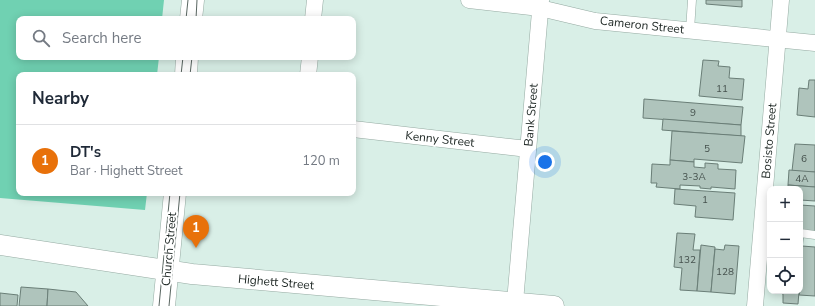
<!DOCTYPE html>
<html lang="en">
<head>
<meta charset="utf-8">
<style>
  body { margin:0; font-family:"Nunito Sans",sans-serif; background:#f6f6f7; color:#1f2937 }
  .controls { position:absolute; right:12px; bottom:12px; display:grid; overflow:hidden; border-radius:8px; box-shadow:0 2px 10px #0003 }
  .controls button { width:36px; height:36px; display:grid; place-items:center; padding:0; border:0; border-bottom:1px solid #e0e1e3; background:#fff; color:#1f2937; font:20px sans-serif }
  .you { position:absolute; left:545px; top:162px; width:14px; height:14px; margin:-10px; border:3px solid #fff; border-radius:50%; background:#1a73e8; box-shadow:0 0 0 6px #1a73e833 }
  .badge { display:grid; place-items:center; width:26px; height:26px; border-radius:50%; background:#c13e84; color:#fff; font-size:13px; font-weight:700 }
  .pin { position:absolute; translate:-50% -33px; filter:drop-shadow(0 1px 2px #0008) }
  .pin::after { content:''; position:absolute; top:21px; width:14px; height:12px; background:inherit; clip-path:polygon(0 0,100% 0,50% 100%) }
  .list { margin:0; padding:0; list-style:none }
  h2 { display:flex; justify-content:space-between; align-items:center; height:52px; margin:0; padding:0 16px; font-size:17px }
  h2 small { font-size:13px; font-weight:400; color:#747a83 }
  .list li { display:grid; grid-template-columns:26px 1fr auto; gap:12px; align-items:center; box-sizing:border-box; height:72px; padding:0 16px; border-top:1px solid #e0e1e3 }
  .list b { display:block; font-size:15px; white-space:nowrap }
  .list p { margin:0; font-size:13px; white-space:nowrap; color:#747a83 }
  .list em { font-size:13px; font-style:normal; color:#747a83 }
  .icon { flex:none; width:22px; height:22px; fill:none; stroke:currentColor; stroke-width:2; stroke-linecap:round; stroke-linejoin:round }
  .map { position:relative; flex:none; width:815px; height:306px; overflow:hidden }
  .search { position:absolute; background:#fff; box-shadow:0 2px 10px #0003; left:16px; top:16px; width:340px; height:44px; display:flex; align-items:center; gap:10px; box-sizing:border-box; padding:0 14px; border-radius:8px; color:#747a83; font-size:15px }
  .panel { position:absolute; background:#fff; box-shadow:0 2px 10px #0003; left:16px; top:72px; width:340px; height:124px; border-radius:8px }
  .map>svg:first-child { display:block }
</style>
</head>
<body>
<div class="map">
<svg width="815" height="306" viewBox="0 0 815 306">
  <rect width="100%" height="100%" fill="#d9efe7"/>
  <polygon fill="#70d1b2" points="0,0 164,0 162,19 19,19 19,57 159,57 157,75 19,75 19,193 147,193 145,210 0,198"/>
  <g fill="#afc4bc" stroke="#6a7e77">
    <polygon points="706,0 742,0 742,7 706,4"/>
    <polygon points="703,60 719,61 718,66 730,67 729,78 744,79 742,100 699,96"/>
    <polygon points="809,80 815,80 815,117 797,115 799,88 808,89"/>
    <polygon points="644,99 743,107 741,125 643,118"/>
    <polygon points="663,119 741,125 741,136 662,130"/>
    <polygon points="672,131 745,136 742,163 694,159 694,162 670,160"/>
    <polygon points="795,144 815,145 815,172 792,171"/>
    <polygon points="670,160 694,162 694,167 705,168 705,163 718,164 718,169 736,170 735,189 711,187 711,189 700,188 700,186 680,185 680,189 656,187 657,183 651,183 652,164 670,165"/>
    <polygon points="789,170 815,172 815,187 788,185"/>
    <polygon points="788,185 815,187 815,201 800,200 800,189 788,189"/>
    <polygon points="675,189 735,193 733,220 695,217 696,206 674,204"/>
    <polygon points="800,205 815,206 815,232 800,231"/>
    <polygon points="677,233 695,234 693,250 700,250 697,291 680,290 682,268 674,267"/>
    <polygon points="800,238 803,238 800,277"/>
    <polygon points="701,245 715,247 711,292 697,291"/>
    <polygon points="725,245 739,246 735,294 711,292 715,249 724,250"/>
    <polygon points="802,246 815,247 815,296 799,295 800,291"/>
    <polygon points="21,287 48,289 47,306 19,306"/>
    <polygon points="48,289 76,292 88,306 47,306"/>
    <polygon points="780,291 799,291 798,304 783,303 783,294 780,293"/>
    <polygon points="0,293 18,295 17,306 0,306"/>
  </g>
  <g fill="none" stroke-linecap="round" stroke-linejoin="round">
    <defs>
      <g id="service">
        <polyline points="690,30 692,0"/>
        <polyline points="800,233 815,235"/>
      </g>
      <g id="minor">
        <polyline points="469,0 540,8 595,21 815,43"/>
        <polyline points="313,19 315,0"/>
        <polyline points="308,75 310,57"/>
        <polyline points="353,129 528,149"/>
        <polyline points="515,302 541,0"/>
        <polyline points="755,306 781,0"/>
      </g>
      <polyline id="tertiary" points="0,245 192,274 554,306"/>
      <g id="secondary">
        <polyline points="191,19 193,0"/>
        <polyline points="186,75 187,57"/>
        <polyline points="164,306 175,193"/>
      </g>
    </defs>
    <use href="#service" stroke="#95aaa2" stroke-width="9"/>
    <use href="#minor" stroke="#95aaa2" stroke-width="17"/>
    <use href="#tertiary" stroke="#95aaa2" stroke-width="21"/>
    <use href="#secondary" stroke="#95aaa2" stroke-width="23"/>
    <use href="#service" stroke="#fff" stroke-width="8"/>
    <use href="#minor" stroke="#fff" stroke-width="16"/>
    <use href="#tertiary" stroke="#fff" stroke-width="20"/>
    <use href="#secondary" stroke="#fff" stroke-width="22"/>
    <g stroke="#5a6762" stroke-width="1">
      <polyline points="186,19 188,0"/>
      <polyline points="196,19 197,0"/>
      <polyline points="181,75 183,57"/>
      <polyline points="190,75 192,57"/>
      <polyline points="159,306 170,193"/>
      <polyline points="169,306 180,193"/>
    </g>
  </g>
  <g text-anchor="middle" stroke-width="4" stroke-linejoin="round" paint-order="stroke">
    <g font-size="10" fill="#45514d">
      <text x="722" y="92">11</text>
      <text x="693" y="116">9</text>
      <text x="707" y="152">5</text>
      <text x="804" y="162">6</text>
      <text x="694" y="180">3-3A</text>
      <text x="802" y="182">4A</text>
      <text x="705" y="203">1</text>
      <text x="687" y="263">132</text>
      <text x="725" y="275">128</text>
    </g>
    <g font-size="12" fill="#222b28" stroke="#fff">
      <text transform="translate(642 25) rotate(6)" y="4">Cameron Street</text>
      <text transform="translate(531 115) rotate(-85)" y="4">Bank Street</text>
      <text transform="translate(440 139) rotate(6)" y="4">Kenny Street</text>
      <text transform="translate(769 141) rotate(-85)" y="4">Bosisto Street</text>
      <text transform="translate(169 249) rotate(-85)" y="4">Church Street</text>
      <text transform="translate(276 282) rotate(5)" y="4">Highett Street</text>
    </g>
  </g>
</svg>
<div class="controls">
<button>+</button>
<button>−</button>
<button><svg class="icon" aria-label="locate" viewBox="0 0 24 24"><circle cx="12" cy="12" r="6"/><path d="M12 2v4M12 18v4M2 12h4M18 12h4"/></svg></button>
</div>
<div class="you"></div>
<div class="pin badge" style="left:196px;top:248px;background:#e8710a">1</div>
<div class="search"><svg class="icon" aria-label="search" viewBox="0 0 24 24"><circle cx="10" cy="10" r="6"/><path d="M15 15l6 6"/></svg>Search here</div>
<section class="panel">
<h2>Nearby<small></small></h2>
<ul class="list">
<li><span class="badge" style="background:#e8710a">1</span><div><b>DT's</b><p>Bar · Highett Street</p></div><em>120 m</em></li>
</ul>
</section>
</div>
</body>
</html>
